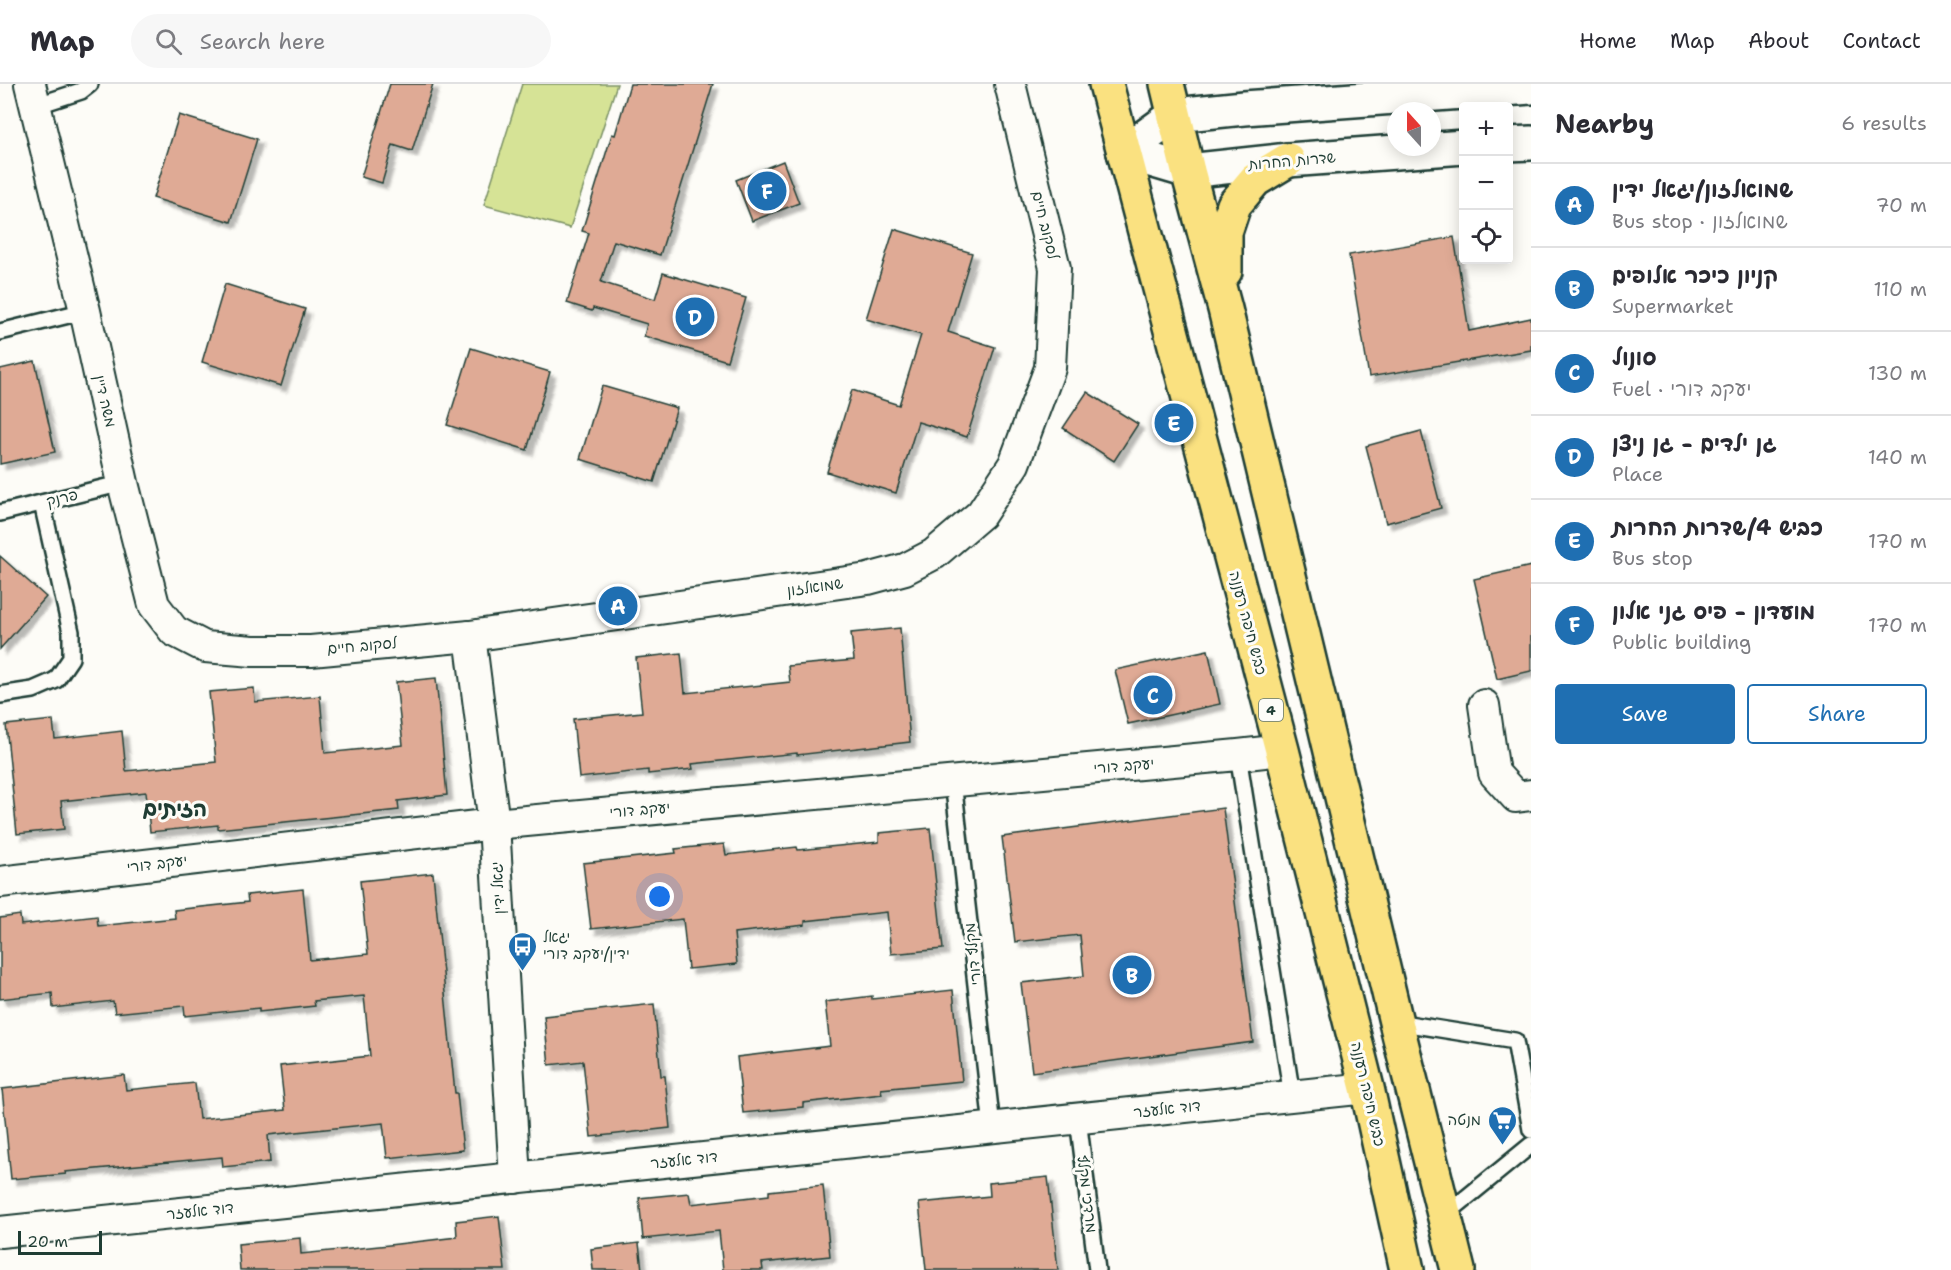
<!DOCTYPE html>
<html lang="en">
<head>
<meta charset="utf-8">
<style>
  body { margin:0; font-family:"Shantell Sans","Playpen Sans Hebrew",sans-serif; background:#f7f7f7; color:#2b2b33 }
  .controls { position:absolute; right:18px; top:18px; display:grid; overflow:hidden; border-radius:6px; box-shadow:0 3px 15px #0003 }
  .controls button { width:54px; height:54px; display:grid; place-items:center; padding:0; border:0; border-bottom:2px solid #e1e1e2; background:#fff; color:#2b2b33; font:30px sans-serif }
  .compass { position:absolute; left:1387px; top:18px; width:54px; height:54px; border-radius:50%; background:#fff; box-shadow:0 3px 15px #0003; rotate:339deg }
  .scale { position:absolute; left:18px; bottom:15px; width:84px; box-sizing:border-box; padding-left:6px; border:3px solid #1f3d34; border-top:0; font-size:16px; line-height:21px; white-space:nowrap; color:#1f3d34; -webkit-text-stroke:4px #fdfcf7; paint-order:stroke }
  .you { position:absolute; left:660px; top:813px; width:21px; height:21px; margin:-15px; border:4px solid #fff; border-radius:50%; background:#1a73e8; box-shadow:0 0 0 9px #1a73e833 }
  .badge { display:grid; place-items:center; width:39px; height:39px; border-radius:50%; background:#1f6fb2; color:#fff; font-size:20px; font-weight:700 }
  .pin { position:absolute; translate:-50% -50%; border:3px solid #fff; box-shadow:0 2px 6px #0006 }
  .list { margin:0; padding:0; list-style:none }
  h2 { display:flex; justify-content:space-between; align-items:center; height:78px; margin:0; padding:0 24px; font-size:26px }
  h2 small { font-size:20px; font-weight:400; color:#7c7c81 }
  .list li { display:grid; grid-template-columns:39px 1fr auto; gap:18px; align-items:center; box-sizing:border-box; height:84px; padding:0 24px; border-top:2px solid #e1e1e2 }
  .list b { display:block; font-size:22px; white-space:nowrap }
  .list p { margin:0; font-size:20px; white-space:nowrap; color:#7c7c81 }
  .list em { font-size:20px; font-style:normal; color:#7c7c81 }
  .actions { display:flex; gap:12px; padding:18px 24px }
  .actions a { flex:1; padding:14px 0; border:2px solid #1f6fb2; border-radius:6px; text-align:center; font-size:21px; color:#1f6fb2 }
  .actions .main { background:#1f6fb2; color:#fff }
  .icon { flex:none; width:33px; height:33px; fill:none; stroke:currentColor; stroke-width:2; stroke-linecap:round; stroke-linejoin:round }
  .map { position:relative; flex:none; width:1531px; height:1186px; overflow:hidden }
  header { display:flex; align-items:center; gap:36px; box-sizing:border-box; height:84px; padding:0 30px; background:#fff; border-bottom:2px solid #e1e1e2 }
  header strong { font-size:28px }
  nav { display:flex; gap:33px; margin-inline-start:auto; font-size:21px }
  .search { width:420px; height:54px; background:#f7f7f7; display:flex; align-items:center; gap:15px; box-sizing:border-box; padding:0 21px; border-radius:33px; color:#7c7c81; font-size:22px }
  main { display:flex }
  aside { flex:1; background:#fff }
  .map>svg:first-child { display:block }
</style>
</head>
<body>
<header>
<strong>Map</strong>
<div class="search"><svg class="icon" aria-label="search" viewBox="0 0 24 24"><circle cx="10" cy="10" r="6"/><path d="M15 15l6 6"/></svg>Search here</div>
<nav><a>Home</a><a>Map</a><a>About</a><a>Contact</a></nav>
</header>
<main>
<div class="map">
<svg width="1531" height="1186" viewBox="0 0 1531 1186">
  <defs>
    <filter id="shadow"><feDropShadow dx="5.5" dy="5.5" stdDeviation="1.5" flood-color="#0004"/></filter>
  </defs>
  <rect width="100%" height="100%" fill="#fdfcf7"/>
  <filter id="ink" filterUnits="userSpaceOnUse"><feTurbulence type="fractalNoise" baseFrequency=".0167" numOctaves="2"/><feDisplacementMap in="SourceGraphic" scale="12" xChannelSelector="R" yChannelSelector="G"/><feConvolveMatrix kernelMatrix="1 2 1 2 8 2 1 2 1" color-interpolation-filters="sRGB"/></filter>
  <g filter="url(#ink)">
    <polygon fill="#d6e396" stroke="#7a9065" stroke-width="1.5" points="522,0 617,0 570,144 484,121"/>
    <g fill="#dfaa95" stroke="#1f3d34" stroke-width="1.5" filter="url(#shadow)">
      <polygon points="390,0 433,0 412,67 393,61 382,99 361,93"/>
      <polygon points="630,0 713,0 660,171 614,157 601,198 655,215 663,189 746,214 727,277 644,252 647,240 593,224 592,227 567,219 589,149 582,147 612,50 615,51"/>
      <polygon points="179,31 257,55 231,138 153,114"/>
      <polygon points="783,77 799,119 752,137 736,96"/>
      <polygon points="894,145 972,169 948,248 995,263 967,353 918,338 896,409 827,388 852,306 899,321 921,251 866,235"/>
      <polygon points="1454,153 1469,247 1531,234 1531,266 1369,293 1349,171"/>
      <polygon points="225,200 305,225 281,302 202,278"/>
      <polygon points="471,264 550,288 527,366 447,341"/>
      <polygon points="35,277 55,368 0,380 0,285"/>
      <polygon points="602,302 677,324 654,398 580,375"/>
      <polygon points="1087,308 1138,340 1114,377 1063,344"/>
      <polygon points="1421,347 1441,424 1386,439 1366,362"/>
      <polygon points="0,472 46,513 0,565"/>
      <polygon points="1531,482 1531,587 1497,595 1474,495"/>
      <polygon points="900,544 910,658 797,671 797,669 692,680 693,685 648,690 648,686 579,694 573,635 642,628 636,574 681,569 685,609 790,598 788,582 854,576 851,549"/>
      <polygon points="1208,566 1220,620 1128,640 1115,586"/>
      <polygon points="436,594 447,711 398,717 399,726 218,745 218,741 150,748 146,708 61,717 64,745 17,750 6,641 53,636 55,655 122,647 126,687 216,678 209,608 254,604 255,618 320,612 325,669 403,661 396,598"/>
      <polygon points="1223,724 1253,958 1032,988 1021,899 1084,892 1080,851 1015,858 1002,753"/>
      <polygon points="930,744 943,865 891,870 887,828 805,837 805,841 734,849 737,880 688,885 683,835 591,845 583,779 676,769 675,765 724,760 726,771 797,763 798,766 879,758 879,749"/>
      <polygon points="433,789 455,1009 457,1009 463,1066 387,1074 383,1039 268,1051 270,1078 223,1083 222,1073 65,1088 66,1090 11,1095 2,1005 124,991 126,1006 195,999 199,1035 285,1026 280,982 370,972 364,912 314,917 315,922 259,928 259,924 185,932 184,922 115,929 113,917 53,924 52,909 0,915 0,834 20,831 21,841 97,832 98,842 175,834 174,826 248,818 247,811 303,805 310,876 368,870 360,797"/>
      <polygon points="953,906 962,997 881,1005 882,1010 803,1019 803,1023 743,1029 737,973 830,962 825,918 872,912 872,915"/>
      <polygon points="654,920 661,992 665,992 670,1044 591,1053 583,977 549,981 544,932"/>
      <polygon points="1048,1093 1058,1186 926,1186 919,1119 990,1112 989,1099"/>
      <polygon points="823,1101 830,1172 762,1179 763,1186 723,1186 719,1147 643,1155 639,1114 689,1109 691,1120 769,1111 769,1107"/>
      <polygon points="499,1132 505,1186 240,1186 238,1160 300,1154 301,1170 389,1161 457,1153 456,1137"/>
      <polygon points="639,1159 642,1186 593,1186 591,1165"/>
    </g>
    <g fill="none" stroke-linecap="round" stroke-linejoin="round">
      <defs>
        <g id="service">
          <polyline points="35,22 81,7 90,0"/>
          <polyline points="0,248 85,227"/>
          <polyline points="0,429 123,399"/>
          <polyline points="0,611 33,606 56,596 71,574 71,548 42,419"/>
          <polyline points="1238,671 1292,1012"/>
          <polyline points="953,697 992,1043"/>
          <polyline points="1396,938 1515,957 1531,1046"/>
          <polyline points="1078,1035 1097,1186"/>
          <polyline points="1444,1132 1531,1061"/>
        </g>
        <g id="minor">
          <polyline points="30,0 85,227 123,399 154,521 174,547 205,563 253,567 311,567 470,552 868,495 905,485 934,470 981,430 1014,380 1050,284 1055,184 1010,0"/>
          <polyline points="470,552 494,740 515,1094"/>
          <polyline points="1484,621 1494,689 1516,713 1531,711"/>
          <polyline points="0,798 494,740 1238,671 1282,666"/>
          <polyline points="0,1148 1367,1004"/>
        </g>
        <g id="secondary">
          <polyline points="1508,60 1531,59"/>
          <polyline points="1124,68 1175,31 1244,24 1531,3"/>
          <polyline points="1124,68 1188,87 1288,76 1464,63"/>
        </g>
        <g id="trunk">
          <polyline points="1106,0 1282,666 1367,1004 1407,1186"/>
          <polyline points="1167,0 1188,87 1225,225 1396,938 1458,1186"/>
          <polyline points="1225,187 1225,148 1234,121 1255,96 1288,76"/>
        </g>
      </defs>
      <use href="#service" stroke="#1f3d34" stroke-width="20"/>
      <use href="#minor" stroke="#1f3d34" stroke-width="34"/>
      <use href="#secondary" stroke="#1f3d34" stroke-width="38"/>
      <use href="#trunk" stroke="#1f3d34" stroke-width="38"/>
      <use href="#service" stroke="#fdfcf7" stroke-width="15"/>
      <use href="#minor" stroke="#fdfcf7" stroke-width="30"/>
      <use href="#secondary" stroke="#fdfcf7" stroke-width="33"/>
      <use href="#trunk" stroke="#fae180" stroke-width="33"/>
    </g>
  </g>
  <defs>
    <symbol id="bus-pin" viewBox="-11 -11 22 30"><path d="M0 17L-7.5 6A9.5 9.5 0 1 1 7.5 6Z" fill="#1f6fb2" stroke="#fdfcf7"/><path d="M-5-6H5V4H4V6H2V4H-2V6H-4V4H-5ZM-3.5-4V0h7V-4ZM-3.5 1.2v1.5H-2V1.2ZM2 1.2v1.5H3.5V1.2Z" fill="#fff"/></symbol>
    <symbol id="supermarket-pin" viewBox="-11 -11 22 30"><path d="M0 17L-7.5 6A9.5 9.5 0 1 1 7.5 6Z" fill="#1f6fb2" stroke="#fdfcf7"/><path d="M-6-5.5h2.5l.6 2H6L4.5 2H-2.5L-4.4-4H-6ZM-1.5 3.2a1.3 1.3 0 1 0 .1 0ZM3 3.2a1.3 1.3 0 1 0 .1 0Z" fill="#fff"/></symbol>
  </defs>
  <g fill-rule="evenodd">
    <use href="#bus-pin" x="506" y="846" width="33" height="45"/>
    <use href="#supermarket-pin" x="1486" y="1020" width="33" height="45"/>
  </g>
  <g text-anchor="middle" stroke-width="6" stroke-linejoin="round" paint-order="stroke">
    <rect fill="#fdfcf7" stroke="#62766e" stroke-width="1.5" x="1259" y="615" width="24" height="22" rx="4.5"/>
    <g font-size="14" font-weight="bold" fill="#1f3d34">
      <text x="1271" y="631">4</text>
    </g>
    <g font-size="15" fill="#1f3d34" stroke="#fdfcf7">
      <text transform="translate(1292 77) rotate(-5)" y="5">שדרות החרות</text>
      <text transform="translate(1045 141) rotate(76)" y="5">לסקוב חיים</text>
      <text transform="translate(105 317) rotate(77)" y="5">משה דיין</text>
      <text transform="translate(62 414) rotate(-14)" y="5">פרנק</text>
      <text transform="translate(815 503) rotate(-8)" y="5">שמואלזון</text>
      <text transform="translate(1248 539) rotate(75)" y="5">כביש חיפה רעננה</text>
      <text transform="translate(362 562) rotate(-5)" y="5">לסקוב חיים</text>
      <text transform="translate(1124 682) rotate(-5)" y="5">יעקב דורי</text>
      <text transform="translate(640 726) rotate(-5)" y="5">יעקב דורי</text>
      <text transform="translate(157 780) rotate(-7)" y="5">יעקב דורי</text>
      <text transform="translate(498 804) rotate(-93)" y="5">יגאל ידין</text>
      <text transform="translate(973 870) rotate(-96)" y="5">מקלף דורי</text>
      <text transform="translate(1368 1010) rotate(77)" y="5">כביש חיפה רעננה</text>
      <text transform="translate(1167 1025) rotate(-6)" y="5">דוד אלעזר</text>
      <text transform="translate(684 1076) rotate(-6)" y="5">דוד אלעזר</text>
      <text transform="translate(1087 1110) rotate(83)" y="5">מרדכי מקלף</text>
      <text transform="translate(200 1127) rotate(-6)" y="5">דוד אלעזר</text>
    </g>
    <g font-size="15" fill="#1f3d34" stroke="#fdfcf7" text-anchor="start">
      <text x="543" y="858">יגאל<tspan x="543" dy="17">ידין/יעקב דורי</tspan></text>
      <text x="1481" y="1041" text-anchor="end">מנטה</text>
    </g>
    <g font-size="21" font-weight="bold" fill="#1f3d34" stroke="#fdfcf7">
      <text x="175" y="732">הזיתים</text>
    </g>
  </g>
</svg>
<div class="controls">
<button>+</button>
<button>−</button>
<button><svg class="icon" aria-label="locate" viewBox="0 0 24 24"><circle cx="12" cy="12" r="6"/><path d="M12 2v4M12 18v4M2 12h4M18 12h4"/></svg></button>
</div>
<svg class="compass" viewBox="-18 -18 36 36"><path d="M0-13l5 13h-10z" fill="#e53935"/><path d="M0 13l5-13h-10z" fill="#7c7c81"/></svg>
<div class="scale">20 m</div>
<div class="you"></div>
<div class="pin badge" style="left:618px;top:522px">A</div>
<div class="pin badge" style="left:1132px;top:891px">B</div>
<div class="pin badge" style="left:1153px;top:611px">C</div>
<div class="pin badge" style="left:695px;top:233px">D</div>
<div class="pin badge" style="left:1174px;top:339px">E</div>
<div class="pin badge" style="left:767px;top:107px">F</div>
</div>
<aside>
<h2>Nearby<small>6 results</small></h2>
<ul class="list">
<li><span class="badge">A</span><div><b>שמואלזון/יגאל ידין</b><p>Bus stop · שמואלזון</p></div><em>70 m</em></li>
<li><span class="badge">B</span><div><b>קניון כיכר אלופים</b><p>Supermarket</p></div><em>110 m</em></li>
<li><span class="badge">C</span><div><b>סונול</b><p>Fuel · יעקב דורי</p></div><em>130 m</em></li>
<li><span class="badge">D</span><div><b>גן ילדים - גן ניצן</b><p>Place</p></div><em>140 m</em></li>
<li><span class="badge">E</span><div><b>כביש 4/שדרות החרות</b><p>Bus stop</p></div><em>170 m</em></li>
<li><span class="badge">F</span><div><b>מועדון - פיס גני אלון</b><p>Public building</p></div><em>170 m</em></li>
</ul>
<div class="actions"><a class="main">Save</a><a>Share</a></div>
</aside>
</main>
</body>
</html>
